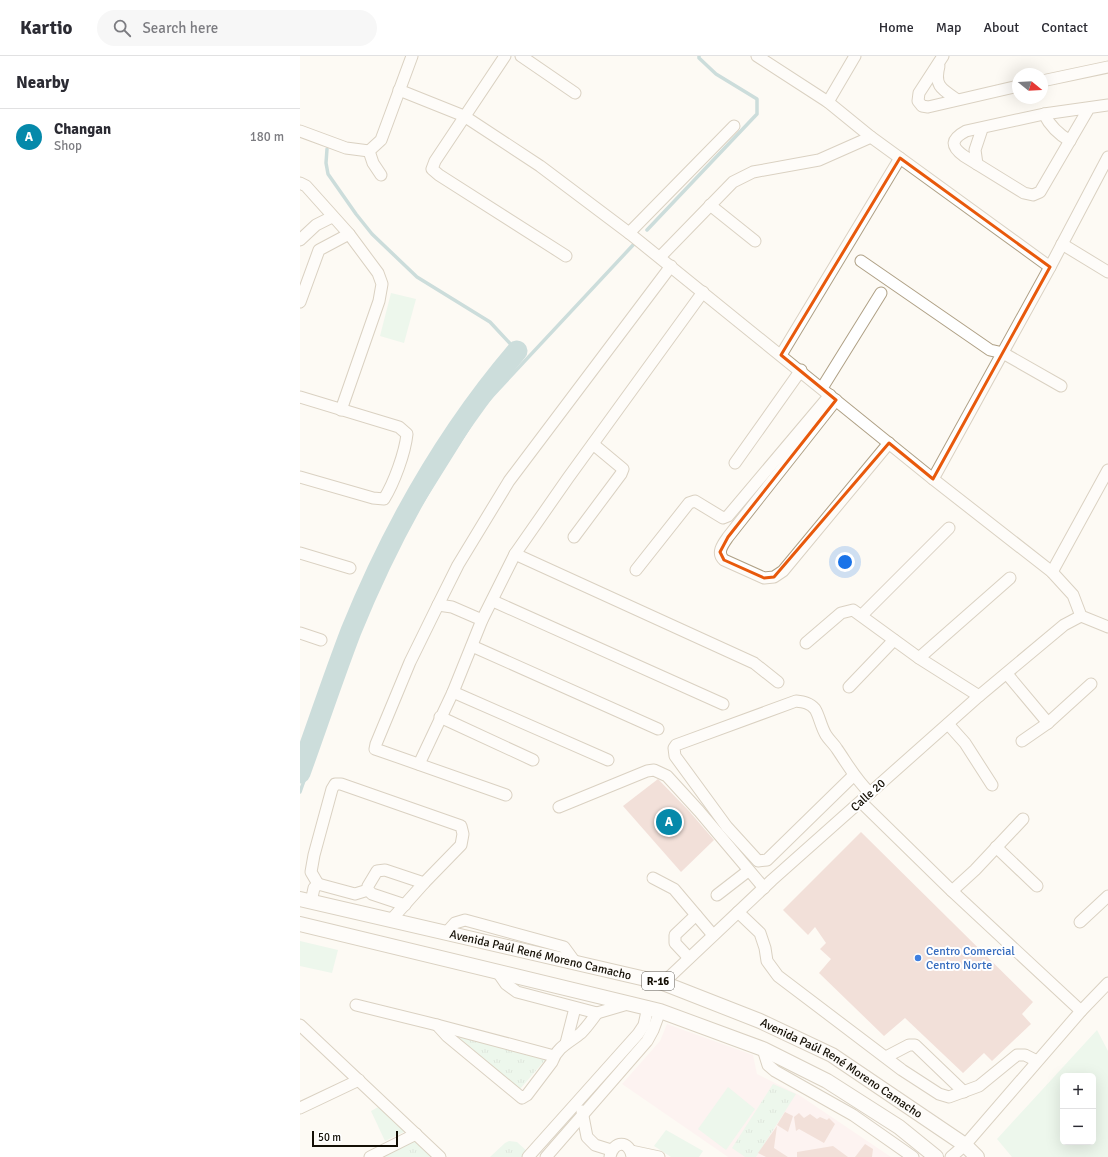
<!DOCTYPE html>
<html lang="en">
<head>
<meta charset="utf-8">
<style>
  body { margin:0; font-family:Signika,sans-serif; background:#f7f7f7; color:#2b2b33 }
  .controls { position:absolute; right:12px; bottom:12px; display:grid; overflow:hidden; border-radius:6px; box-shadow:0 4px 16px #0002 }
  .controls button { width:36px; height:36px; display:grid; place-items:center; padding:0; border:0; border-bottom:1px solid #e1e1e2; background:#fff; color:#2b2b33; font:20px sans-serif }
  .compass { position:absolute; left:712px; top:12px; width:36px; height:36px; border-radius:50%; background:#fff; box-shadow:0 4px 16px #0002; rotate:108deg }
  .scale { position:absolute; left:12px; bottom:10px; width:86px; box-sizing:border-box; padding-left:4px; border:2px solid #140f05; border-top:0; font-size:11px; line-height:14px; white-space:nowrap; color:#140f05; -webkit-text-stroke:3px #fff; paint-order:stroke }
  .you { position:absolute; left:545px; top:506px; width:14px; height:14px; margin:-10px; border:3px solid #fff; border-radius:50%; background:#1a73e8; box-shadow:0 0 0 6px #1a73e833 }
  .badge { display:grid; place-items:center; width:26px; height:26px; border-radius:50%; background:#0589aa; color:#fff; font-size:13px; font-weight:700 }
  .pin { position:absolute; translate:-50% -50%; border:2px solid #fff; box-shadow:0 1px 4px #0006 }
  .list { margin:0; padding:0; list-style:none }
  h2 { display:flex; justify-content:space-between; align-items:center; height:52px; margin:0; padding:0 16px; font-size:17px }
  h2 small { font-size:13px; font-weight:400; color:#7c7c81 }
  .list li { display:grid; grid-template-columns:26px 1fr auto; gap:12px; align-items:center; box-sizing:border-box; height:56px; padding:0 16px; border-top:1px solid #e1e1e2 }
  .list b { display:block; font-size:15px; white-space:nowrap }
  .list p { margin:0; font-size:13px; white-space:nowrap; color:#7c7c81 }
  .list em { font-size:13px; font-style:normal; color:#7c7c81 }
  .icon { flex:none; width:22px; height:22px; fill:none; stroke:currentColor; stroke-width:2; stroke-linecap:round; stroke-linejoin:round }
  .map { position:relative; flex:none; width:808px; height:1101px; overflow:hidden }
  header { display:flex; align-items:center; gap:24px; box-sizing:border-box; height:56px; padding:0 20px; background:#fff; border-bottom:1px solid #e1e1e2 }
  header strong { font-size:19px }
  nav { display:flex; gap:22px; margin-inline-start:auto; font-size:14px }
  .search { width:280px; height:36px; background:#f7f7f7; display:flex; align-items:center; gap:10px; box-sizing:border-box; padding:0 14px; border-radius:22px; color:#7c7c81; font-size:15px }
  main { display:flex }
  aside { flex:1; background:#fff }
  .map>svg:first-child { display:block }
</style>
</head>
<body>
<header>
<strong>Kartio</strong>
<div class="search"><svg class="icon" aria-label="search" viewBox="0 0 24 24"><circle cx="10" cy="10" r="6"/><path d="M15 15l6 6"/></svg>Search here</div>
<nav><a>Home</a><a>Map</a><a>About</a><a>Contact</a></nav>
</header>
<main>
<aside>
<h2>Nearby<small></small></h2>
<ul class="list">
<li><span class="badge">A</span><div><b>Changan</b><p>Shop</p></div><em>180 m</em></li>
</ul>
</aside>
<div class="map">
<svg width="808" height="1101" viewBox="0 0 808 1101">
  <defs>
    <pattern id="park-tufts" width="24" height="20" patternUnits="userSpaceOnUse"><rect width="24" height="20" fill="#d9f3e2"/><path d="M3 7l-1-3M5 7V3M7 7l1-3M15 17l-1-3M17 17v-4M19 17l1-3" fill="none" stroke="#b9cfc0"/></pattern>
  </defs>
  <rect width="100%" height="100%" fill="#fdfaf4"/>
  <polygon fill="#fceced" points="367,968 453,999 457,1018 499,1039 591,1101 428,1101 322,1028 360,985"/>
  <g fill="#d9f3e2" fill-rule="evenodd">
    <polygon points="91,237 116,243 104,287 80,280"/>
    <polygon points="0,885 38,894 32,917 0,910"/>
    <path d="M 797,974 L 808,995 L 808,1101 L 712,1101 L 697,1083 ZM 763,1020 L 793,1020 L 793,1086 L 763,1086 Z"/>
    <polygon points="428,1031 455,1053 426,1094 398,1073"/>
    <polygon points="80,1050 106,1075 85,1085 71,1055"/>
    <polygon points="366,1074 403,1095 399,1101 371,1101 354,1090"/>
  </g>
  <g fill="url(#park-tufts)">
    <polygon points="156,979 246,1003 220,1033"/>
    <polygon points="473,1028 496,1038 456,1101 445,1101 432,1092"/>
    <polygon points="118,1080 140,1101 85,1101 83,1097"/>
    <polygon points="209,1085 217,1086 230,1098 227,1101 190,1101 205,1087"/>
  </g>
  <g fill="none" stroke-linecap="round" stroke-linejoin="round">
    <g stroke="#91babd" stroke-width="3.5">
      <polyline points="27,93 26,107 28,118 56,158 72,178 117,221 190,266 217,295"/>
      <polyline points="347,174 457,58 457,43 416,18 399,2 399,0"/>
      <polyline points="0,736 56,578 103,477 181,352 334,188"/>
    </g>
    <path stroke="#91babd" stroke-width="21" d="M 0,717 C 17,670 33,622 51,575 C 92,474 147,377 217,295"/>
  </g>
  <g fill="#e5c1b8">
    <polygon points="358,723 389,755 414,784 381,816 323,750"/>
    <polygon points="561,776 733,946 722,958 731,968 692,1005 684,997 663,1017 605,962 584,980 519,917 531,903 520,893 526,887 515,871 508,879 483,854"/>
    <polygon points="485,1056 493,1060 488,1076 477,1069"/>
    <polygon points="499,1057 504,1062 510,1058 517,1063 520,1061 527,1064 529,1062 535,1068 524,1087 499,1073 496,1075 494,1061"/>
    <polygon points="477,1070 474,1092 488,1101 466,1101 458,1097"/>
    <polygon points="565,1088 573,1093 572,1101 555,1101"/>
    <polygon points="533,1090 548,1101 497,1101 497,1096"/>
  </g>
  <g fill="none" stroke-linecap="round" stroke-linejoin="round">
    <defs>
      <g id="minor">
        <polyline points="205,0 135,105 132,113 139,119 266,200"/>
        <polyline points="221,0 275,37"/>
        <polyline points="457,0 528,46 571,81 750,211"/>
        <polyline points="643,0 619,37 618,45 622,50 628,51 718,30"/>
        <path d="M 639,10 C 634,29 641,33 656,43"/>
        <polyline points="742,25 808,11"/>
        <polyline points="99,34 164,60 240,110 329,177 633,423 752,516 773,539 781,560 808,571"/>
        <polyline points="528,46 555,0"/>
        <path d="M 789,52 L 740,136 L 733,139 L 724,137 L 664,100 C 650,90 651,83 666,75 L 744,58 L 808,49"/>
        <path d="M 744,58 C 750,70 758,78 770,85"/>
        <polyline points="0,75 46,92 69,95 81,84 112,0"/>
        <polyline points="69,95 73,107 81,119"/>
        <polyline points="677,108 675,94 682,73"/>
        <polyline points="0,127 6,130 49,178 78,217 82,228 79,245 41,354"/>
        <polyline points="410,149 455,185"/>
        <polyline points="329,177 434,70"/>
        <polyline points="0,184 16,169 32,161"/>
        <polyline points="762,188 808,216"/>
        <polyline points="360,201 433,126 453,116 519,104 571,81"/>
        <polyline points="561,205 690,294 703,297 761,330"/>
        <polyline points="0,246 19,194 49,178"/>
        <polyline points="481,299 600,102"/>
        <polyline points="522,332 581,237"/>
        <path d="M 0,341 L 99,371 L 107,378 C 105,397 94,427 84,443 L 73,442 L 0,421"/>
        <path d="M 536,344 L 428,481 C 423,488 416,497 424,504 L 464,522 L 474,521 L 483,515 L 589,387"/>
        <polyline points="435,407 501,314"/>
        <polyline points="633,423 750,211 808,101"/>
        <polyline points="274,481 321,418 323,413 293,388"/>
        <polyline points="0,497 50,512"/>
        <polyline points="215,498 454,607 478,626"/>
        <polyline points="336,514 389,447 395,445 423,462 428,460 530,339"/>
        <polyline points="752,516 808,414"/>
        <polyline points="193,545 423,648"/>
        <polyline points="138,549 152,551 182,564"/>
        <polyline points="562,559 649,472"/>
        <polyline points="0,577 21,584"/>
        <polyline points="506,587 541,557 553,554 619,602 679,640"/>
        <polyline points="172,590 358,673"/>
        <polyline points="619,602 710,522"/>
        <polyline points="707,618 748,667"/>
        <polyline points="549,631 594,584"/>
        <polyline points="153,636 308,704"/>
        <polyline points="140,661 233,704"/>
        <polyline points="648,668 665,687 692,729"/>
        <polyline points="722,685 748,667 791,628"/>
        <polyline points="119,708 153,636 182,564 215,498 268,422 403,236"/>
        <path d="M 554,719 L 467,804 L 458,805 L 427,771 L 375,700 L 374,692 L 376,689 L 496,645 C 504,646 510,647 515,653 C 519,659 521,671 526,679 C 529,684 534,688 537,693 C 548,709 556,724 570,737"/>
        <polyline points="206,739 81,695 75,693 76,688 110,606 138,549 158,509 209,425 371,210"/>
        <polyline points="561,746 652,835 781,955"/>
        <polyline points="259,751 347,715 354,714 367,720 399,755 464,832"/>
        <polyline points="696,791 737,830"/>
        <polyline points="353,822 374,833 413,879"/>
        <polyline points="18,828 11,816 14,799 32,733 35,728 41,728 161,770 163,778 161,789 124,827 91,864"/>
        <polyline points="652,835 675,814 723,763"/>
        <polyline points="417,839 448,815"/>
        <polyline points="11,846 14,832 18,828 55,838 68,834"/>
        <polyline points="105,849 72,838 68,834 68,830 77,815 85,814 124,827"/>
        <polyline points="438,856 460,877 465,892 467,905 478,920 602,1014 639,1038 649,1041 679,1030 717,999 725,999 737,1005"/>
        <polyline points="780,866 808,840"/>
        <polyline points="146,877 155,867 165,864 264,891 275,906"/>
        <polyline points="389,902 375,887 375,879 396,859"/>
        <polyline points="197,915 206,928 217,936 297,957 331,947"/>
        <polyline points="363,927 472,824 679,640 764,569 781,560"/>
        <polyline points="56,949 137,969 254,1000"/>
        <polyline points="0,969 140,1101"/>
        <path d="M 137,969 L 147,980 L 222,1042 L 227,1039 L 252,1006 C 257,991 270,986 281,977 C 287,971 292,964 297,957"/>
        <polyline points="266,987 275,952"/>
        <polyline points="463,993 468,1009 475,1015 553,1059 613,1101"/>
        <polyline points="586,1001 609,989 615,989 664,1036"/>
        <polyline points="0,1052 59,1024"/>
        <polyline points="282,1055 287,1081 295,1089 311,1094"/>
        <polyline points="331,1095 359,1101"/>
        <polyline points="70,1101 116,1078"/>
        <polyline points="228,1101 338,978 344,969 348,951"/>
        <polyline points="246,1101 347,985 353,974 360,955"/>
        <path d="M 310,1101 C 313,1084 330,1084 332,1101"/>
        <polyline points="651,1101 665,1089 781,955 808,927"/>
      </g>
      <g id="major">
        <path id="s1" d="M 0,843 L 363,927 L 460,965 L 532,999 L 665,1089 L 677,1101"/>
        <polyline points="0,868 360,955 463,993 527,1025 599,1071 636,1101"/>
      </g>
    </defs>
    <use href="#minor" stroke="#afa085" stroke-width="13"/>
    <use href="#major" stroke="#afa085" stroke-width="16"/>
    <use href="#minor" stroke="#fff" stroke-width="11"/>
    <use href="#major" stroke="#fff" stroke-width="14"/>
  </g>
  <path d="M0 0H808V1101H0ZM 600,102 L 750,211 L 633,423 L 589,387 L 474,521 L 464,522 L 424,504 L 420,496 L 428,481 L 536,344 L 481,299 Z" fill="#fdfaf4" fill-opacity=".55" fill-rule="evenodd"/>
  <path fill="none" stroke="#e8590c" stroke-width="3" stroke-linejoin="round" d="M 600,102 L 750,211 L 633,423 L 589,387 L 474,521 L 464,522 L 424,504 L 420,496 L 428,481 L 536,344 L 481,299 Z"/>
  <circle fill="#3f7fe0" stroke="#fff" stroke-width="1.5" cx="618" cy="902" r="4"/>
  <g text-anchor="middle" stroke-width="4" stroke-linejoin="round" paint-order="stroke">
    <rect fill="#fff" stroke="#5a5750" stroke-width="1" x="342" y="916" width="32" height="18" rx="3"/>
    <g font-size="11" font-weight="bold" fill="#140f05">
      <text x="358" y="929">R-16</text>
    </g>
    <g font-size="12" fill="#140f05" stroke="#fff">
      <text transform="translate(568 739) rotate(-42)" y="4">Calle 20</text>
      <text dy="4" stroke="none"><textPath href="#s1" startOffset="247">Avenida Paúl René Moreno Camacho</textPath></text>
      <text dy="4" stroke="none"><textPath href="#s1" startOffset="571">Avenida Paúl René Moreno Camacho</textPath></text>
    </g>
    <g font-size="12" fill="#366cbe" stroke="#fff" text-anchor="start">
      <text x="626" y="899">Centro Comercial<tspan x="626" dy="14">Centro Norte</tspan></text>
    </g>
  </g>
</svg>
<div class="controls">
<button>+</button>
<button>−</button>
</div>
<svg class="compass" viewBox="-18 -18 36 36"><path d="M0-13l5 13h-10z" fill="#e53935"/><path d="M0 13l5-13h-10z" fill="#7c7c81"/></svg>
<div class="scale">50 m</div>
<div class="you"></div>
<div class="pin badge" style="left:369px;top:766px">A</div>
</div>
</main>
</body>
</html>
